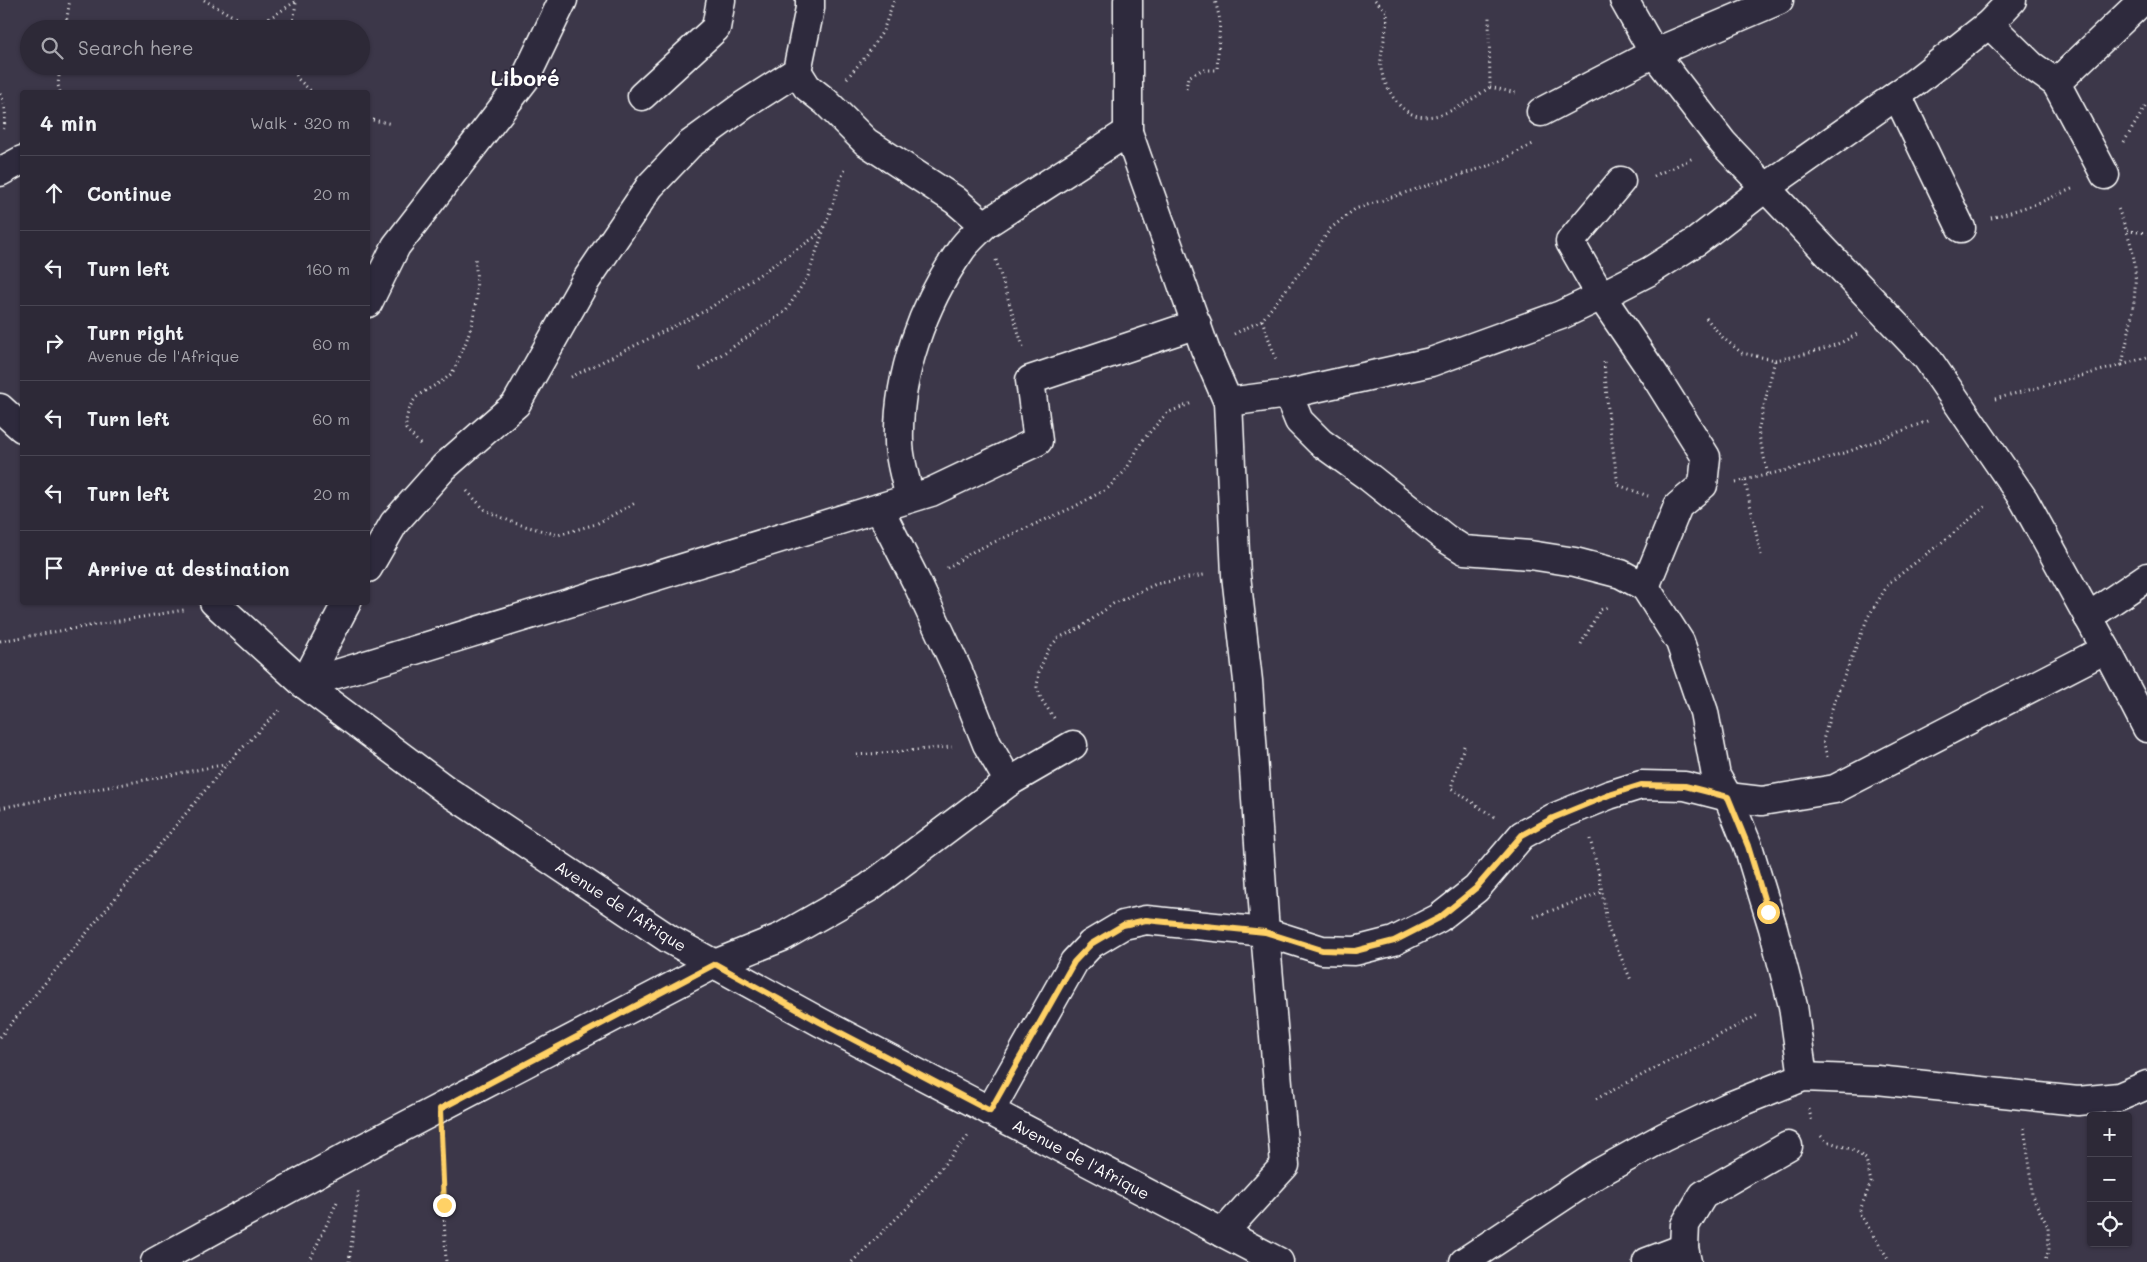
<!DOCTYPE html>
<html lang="en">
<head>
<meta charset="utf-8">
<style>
  body { margin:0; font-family:Mali,sans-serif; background:#35313f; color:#f1f3f6 }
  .controls { position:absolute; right:15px; bottom:15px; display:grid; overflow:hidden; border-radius:5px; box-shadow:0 1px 4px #0004 }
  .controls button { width:45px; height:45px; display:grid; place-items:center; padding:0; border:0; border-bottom:1px solid #484552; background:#2d2937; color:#f1f3f6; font:25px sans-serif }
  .stop { position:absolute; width:15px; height:15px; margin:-11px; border:4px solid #ffd166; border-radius:50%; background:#fff }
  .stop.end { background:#ffd166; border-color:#fff; box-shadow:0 1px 5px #0008 }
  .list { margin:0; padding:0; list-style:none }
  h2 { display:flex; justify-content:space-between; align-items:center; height:65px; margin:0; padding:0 20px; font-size:21px }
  h2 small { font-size:16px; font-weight:400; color:#a7a6ad }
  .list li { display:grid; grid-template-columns:32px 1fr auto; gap:15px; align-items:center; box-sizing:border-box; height:75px; padding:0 20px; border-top:1px solid #484552 }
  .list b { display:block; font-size:19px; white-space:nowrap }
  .list p { margin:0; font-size:16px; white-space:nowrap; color:#a7a6ad }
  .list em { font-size:16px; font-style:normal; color:#a7a6ad }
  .icon { flex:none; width:28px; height:28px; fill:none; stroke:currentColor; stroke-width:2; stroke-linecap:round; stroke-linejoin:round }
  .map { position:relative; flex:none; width:2147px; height:1262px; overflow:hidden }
  .search { position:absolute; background:#2d2937; box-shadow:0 1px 4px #0004; left:20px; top:20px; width:350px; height:55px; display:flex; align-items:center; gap:12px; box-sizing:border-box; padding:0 18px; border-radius:28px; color:#a7a6ad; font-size:19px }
  .panel { position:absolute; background:#2d2937; box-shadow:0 1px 4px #0004; left:20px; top:90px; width:350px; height:515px; border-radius:5px }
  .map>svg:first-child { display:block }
</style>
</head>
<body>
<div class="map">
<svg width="2147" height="1262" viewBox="0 0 2147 1262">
  <rect width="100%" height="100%" fill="#3c3749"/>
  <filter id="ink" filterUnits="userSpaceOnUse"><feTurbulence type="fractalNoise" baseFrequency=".02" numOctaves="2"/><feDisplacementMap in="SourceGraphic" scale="10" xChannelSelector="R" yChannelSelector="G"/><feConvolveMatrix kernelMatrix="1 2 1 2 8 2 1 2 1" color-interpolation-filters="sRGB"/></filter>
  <g filter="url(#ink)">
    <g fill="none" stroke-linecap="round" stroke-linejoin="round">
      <defs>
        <g id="minor">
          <polyline points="1128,0 1128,132 1205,349 1228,402 1236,575 1248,681 1265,932 1285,1165 1223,1233"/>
          <polyline points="1624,0 1654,53 1723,143 1927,358 2024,500 2106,649 2147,728"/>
          <polyline points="1989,24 2032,66 2056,83"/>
          <polyline points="797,71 807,87 826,102 866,142 955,200 984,225 1128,132"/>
          <polyline points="1897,95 1961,228"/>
          <polyline points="642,96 716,28 721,0"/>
          <polyline points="1541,112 1654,53 1779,0"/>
          <polyline points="0,172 22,160"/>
          <polyline points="2105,175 2056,83 2143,0"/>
          <polyline points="1621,181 1570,242 1601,296 1656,377 1706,457 1703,485 1678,506 1645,587"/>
          <polyline points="368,303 396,246 525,79 563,0"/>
          <polyline points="1288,394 1299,421 1320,442 1370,478 1445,538 1464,550 1530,555 1575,562 1621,574 1645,587 1680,642 1704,712 1716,776 1728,797 1748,846 1773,928 1793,1006 1803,1077"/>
          <polyline points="1228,402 1288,394 1431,362 1561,315 1601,296 1650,271 1697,241 1765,188 1914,83 1989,24 2012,0"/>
          <path d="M 910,498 C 906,480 899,460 899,442 C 897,376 923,304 961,250 C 967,241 977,233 984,225"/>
          <polyline points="368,568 394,523 444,467 516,404 585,282 650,186 689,145 744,105 797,71 810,8 810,0"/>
          <polyline points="2088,617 2147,577"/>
          <polyline points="304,684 931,492 1038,441 1030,380 1197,324"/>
          <polyline points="304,684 347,602"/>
          <polyline points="1009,782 1073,745"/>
          <polyline points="990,1111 1074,962 1091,944 1123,925 1146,920 1265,932 1322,950 1355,951 1394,941 1439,918 1476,889 1522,835 1553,818 1609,795 1641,785 1685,786 1728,797 1762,801 1835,789 2106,649"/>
          <polyline points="155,1262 363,1148 715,964 782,937 868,888 1009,782 987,744 958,671 918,585 879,508"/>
          <polyline points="1464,1262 1595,1175 1664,1137 1730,1106 1803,1077 1877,1080 2078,1101 2119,1097 2147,1085"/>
          <polyline points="1647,1262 1684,1248"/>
          <polyline points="1687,1262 1684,1248 1685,1225 1703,1195 1788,1146"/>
        </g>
        <g id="secondary">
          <polyline points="0,408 22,428"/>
          <polyline points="214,602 304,684 446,790 669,939 820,1022 1279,1262"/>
        </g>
      </defs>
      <use href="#minor" stroke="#fff" stroke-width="31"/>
      <use href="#secondary" stroke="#fff" stroke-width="31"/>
      <g stroke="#fff" stroke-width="3" stroke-dasharray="1 4" stroke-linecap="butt">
        <polyline points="204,0 254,28 298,0"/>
        <path d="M 1375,0 L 1387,12 C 1388,32 1379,53 1381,69 C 1383,80 1388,89 1393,97 C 1419,137 1461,107 1490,87 L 1489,17"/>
        <polyline points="65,29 70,0"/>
        <polyline points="292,29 296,3"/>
        <polyline points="60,66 58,85 60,92"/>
        <polyline points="292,66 298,79 312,92"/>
        <polyline points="847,78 867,55 883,31 894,0"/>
        <polyline points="1490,87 1516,93"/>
        <polyline points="1186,89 1188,77 1202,70 1217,70 1220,20 1215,0"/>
        <path d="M 0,94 C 7,105 6,120 3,132"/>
        <polyline points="368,119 392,124"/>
        <polyline points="2124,142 2147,104"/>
        <polyline points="1654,176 1693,158"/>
        <polyline points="1991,218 2036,204 2074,188"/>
        <polyline points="2127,231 2147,233"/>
        <polyline points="996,260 1023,347"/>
        <polyline points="1706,318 1723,338 1742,353 1775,360 1758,431 1768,475"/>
        <polyline points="1262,320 1277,362"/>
        <polyline points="1234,334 1262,320 1308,262 1330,229 1355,209 1494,164 1533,144"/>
        <path d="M 1775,360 C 1803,355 1833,349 1857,334"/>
        <polyline points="1604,362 1609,421 1618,485 1648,496"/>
        <polyline points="2122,365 2147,357"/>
        <polyline points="700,369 786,311 808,276 824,229"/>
        <polyline points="571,377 707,310 815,237 825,226 843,173 846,169"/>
        <path d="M 1995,399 L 2122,365 C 2128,334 2137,302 2135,269 C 2134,248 2125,226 2117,206"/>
        <path d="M 420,444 L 406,429 C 405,417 410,400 422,393 C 432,386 442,383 451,374 C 455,369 458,360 461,354 C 476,319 479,295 475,257"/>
        <polyline points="1745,481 1761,555"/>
        <polyline points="1736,482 1796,468 1850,451 1930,420"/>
        <polyline points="467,491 485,510 514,523 558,535 596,524 637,502"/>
        <polyline points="947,568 974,551 1074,507 1108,488 1126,470 1142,441 1167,413 1192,403"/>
        <polyline points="0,641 184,610"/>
        <polyline points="1581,644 1600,610 1609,606"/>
        <polyline points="1054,718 1041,699 1037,687 1039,671 1048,650 1058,638 1080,628 1113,604 1156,584 1204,575"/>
        <polyline points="1464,746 1451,788 1494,817"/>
        <polyline points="857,755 952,747"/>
        <polyline points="1827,757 1823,740 1834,702 1868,617 1889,583 1950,536 1987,505"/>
        <polyline points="0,808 227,764 281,708"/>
        <polyline points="1590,839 1599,874 1608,928 1631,980"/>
        <polyline points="1534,917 1602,892"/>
        <polyline points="0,1037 227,764"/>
        <polyline points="1596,1099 1760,1014"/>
        <polyline points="1809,1109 1812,1123"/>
        <polyline points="2024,1128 2031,1174 2032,1196 2048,1227 2049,1250 2044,1262"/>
        <polyline points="1821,1136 1826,1141 1854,1150 1866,1159 1871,1182 1859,1213 1889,1260"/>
        <polyline points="441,1145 446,1262"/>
        <polyline points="309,1262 338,1200"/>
        <polyline points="349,1262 359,1188"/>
        <polyline points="852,1262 909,1206 968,1136"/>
      </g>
      <use href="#minor" stroke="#2f2a3d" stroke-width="28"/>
      <use href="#secondary" stroke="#2f2a3d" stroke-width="28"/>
    </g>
  </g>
  <g fill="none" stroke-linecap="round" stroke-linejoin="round" filter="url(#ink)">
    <polyline stroke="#ffd166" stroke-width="6" points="444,1205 440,1109 715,964 820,1022 990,1111 1074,962 1091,944 1123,925 1146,920 1265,932 1322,950 1355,951 1394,941 1439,918 1476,888 1522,835 1553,818 1609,795 1641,785 1685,786 1728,797 1748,846 1768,912"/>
  </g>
  <g text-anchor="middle" stroke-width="4" stroke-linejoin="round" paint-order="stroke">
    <g font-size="16" fill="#fff" stroke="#2f2a3d">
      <text transform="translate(621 906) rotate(33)" y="6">Avenue de l'Afrique</text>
      <text transform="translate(1081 1159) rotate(28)" y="6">Avenue de l'Afrique</text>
    </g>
    <g font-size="21" font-weight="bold" fill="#fff" stroke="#2f2a3d">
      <text x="525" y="86">Liboré</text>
    </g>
  </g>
</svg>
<div class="controls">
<button>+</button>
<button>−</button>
<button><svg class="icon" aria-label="locate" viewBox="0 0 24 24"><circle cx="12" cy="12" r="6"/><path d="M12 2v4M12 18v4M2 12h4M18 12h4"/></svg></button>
</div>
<div class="stop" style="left:1768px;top:912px"></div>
<div class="stop end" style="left:444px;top:1205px"></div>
<div class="search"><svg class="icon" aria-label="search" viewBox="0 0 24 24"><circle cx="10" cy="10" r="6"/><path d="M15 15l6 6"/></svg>Search here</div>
<section class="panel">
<h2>4 min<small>Walk · 320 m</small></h2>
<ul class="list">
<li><svg class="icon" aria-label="ahead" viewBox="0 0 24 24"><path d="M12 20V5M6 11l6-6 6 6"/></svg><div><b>Continue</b></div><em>20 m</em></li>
<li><svg class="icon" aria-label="left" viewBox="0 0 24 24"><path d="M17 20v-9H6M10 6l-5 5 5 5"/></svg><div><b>Turn left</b></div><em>160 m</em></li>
<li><svg class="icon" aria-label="right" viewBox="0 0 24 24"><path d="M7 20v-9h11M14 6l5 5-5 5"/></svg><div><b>Turn right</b><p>Avenue de l'Afrique</p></div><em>60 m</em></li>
<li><svg class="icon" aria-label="left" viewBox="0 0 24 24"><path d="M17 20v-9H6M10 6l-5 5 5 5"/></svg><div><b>Turn left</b></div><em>60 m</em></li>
<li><svg class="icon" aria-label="left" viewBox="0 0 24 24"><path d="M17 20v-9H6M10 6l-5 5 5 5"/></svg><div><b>Turn left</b></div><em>20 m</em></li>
<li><svg class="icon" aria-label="arrive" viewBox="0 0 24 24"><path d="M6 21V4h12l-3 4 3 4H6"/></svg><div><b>Arrive at destination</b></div></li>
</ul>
</section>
</div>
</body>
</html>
